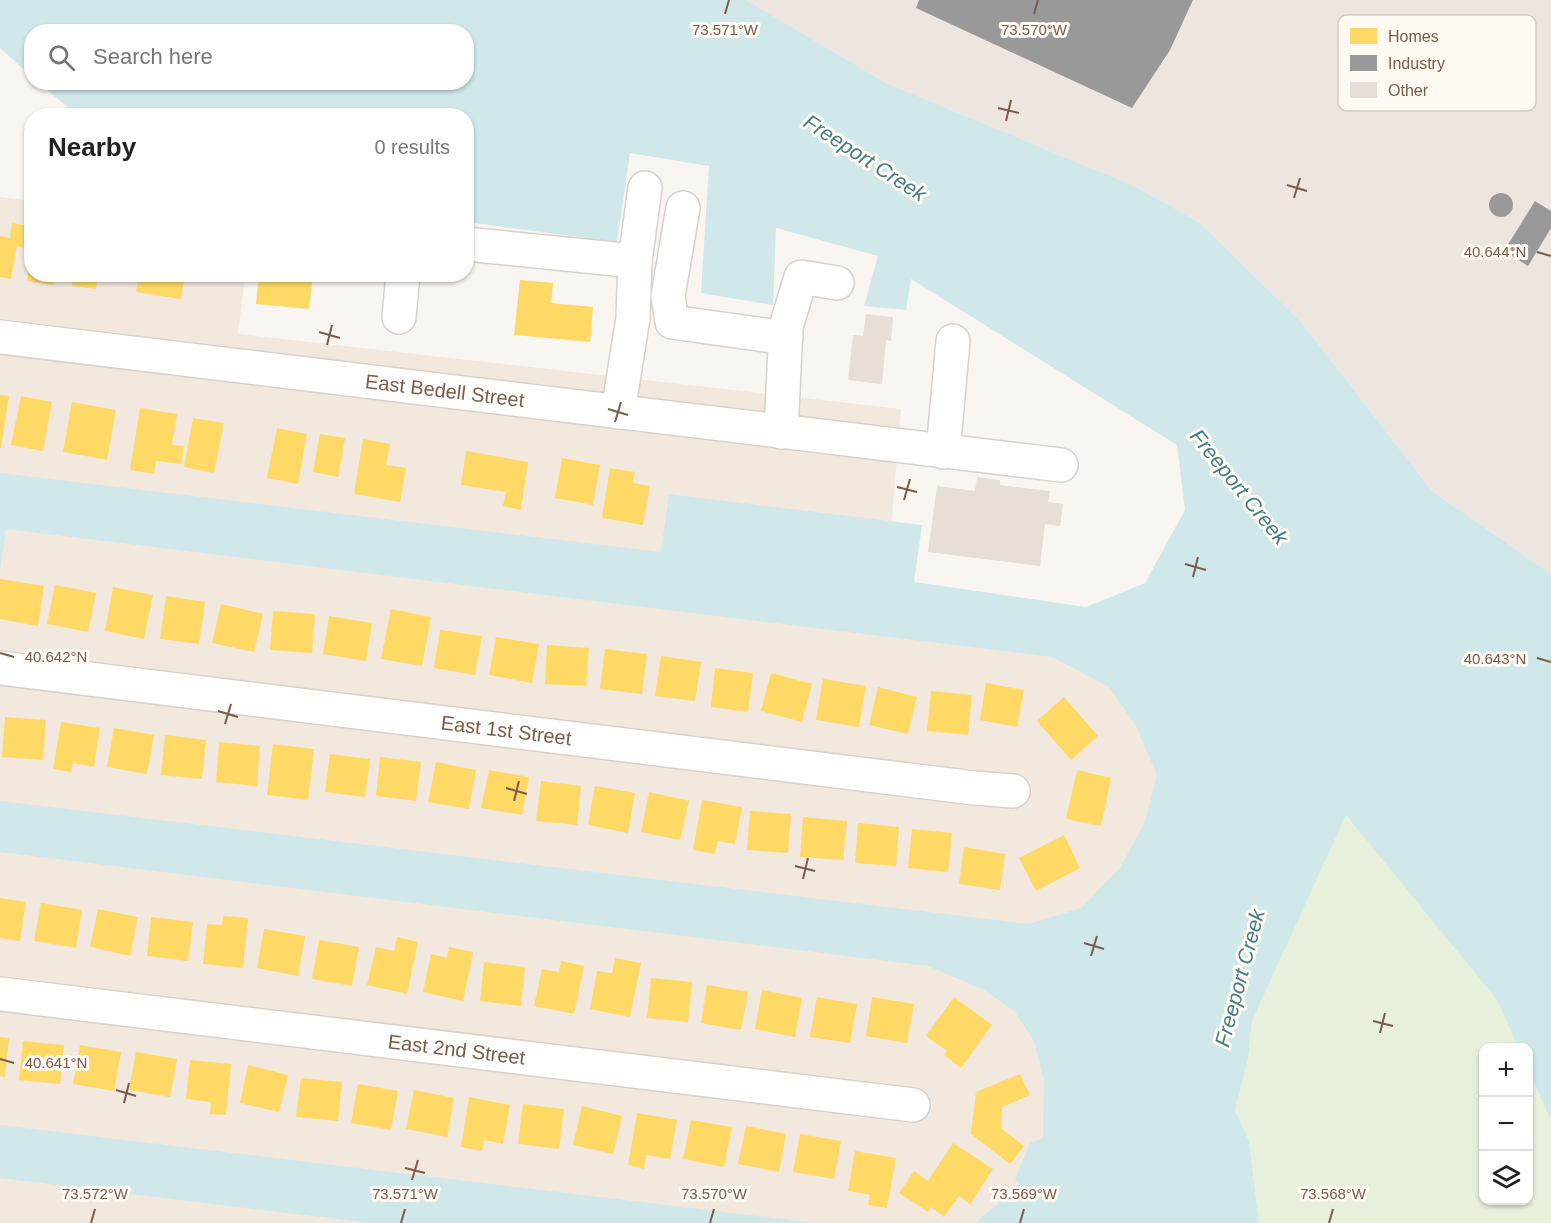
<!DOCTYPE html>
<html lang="en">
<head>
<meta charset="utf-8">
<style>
  body { margin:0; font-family:Helvetica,sans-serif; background:#f6f6f6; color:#222 }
  .controls { position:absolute; right:18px; bottom:18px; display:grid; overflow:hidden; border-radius:12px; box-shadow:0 2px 4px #0004 }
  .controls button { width:54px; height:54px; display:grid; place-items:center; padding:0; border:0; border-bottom:2px solid #e0e0e0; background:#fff; color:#222; font:30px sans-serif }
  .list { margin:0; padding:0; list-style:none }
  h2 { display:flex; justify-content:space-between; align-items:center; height:78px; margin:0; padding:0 24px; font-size:26px }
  h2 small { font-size:20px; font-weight:400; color:#767676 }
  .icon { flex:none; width:33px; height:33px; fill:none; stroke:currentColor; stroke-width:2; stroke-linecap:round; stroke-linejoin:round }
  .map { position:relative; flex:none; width:1551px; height:1223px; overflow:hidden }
  .search { position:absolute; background:#fff; box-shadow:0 2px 4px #0004; left:24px; top:24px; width:450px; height:66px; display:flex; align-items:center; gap:15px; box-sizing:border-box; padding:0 21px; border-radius:24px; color:#767676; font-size:22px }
  .panel { position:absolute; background:#fff; box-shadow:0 2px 4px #0004; left:24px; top:108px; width:450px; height:174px; border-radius:24px }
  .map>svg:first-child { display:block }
</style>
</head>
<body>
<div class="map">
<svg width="1551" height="1223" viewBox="0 0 1551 1223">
  <rect width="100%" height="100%" fill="#f9f5f0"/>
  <polygon fill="#f2e8de" points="0,197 31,201 32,274 245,275 238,334 901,409 885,604 1200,668 1078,1223 0,1223"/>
  <polygon fill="#ede5e0" points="746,0 1551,0 1551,574 1432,491 1301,322 1199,222 1132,185 886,83"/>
  <polygon fill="#e7f0db" points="1346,814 1497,1000 1518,1047 1484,1048 1484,1200 1528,1200 1529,1071 1551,1121 1551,1223 1259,1223 1249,1141 1235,1110 1248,1059 1252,1021"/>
  <g fill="#d0e8ea">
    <polygon points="0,0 746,0 886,83 1132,185 1199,222 1301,322 1432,491 1551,574 1551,1121 1529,1071 1528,1048 1518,1047 1497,1000 1346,815 1252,1021 1248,1059 1235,1110 1249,1141 1259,1223 976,1223 1019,1184 1015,1179 1030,1143 1043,1138 1044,1081 1034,1041 1015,1012 984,990 928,966 0,852 0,801 1029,924 1081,908 1120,868 1145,822 1157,775 1136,726 1109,687 1052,657 6,529 0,572 0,473 661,552 669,494 922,525 914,582 1086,607 1145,583 1185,510 1177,445 911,279 906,310 864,306 878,256 776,228 773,305 701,293 709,166 630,153 617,242 467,222 466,116 77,115 39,83 466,82 466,32 32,32 31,76 0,48"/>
    <polygon points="0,1125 817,1223 370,1223 0,1178"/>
  </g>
  <g fill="#ffd966">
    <polygon points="12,223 29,226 25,248 17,246 11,279 0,277 0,236 10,238"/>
    <polygon points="30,260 32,274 55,274 53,285 27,281"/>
    <polygon points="73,274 98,274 96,289 72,286"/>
    <polygon points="139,274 185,274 181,299 136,292"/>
    <polygon points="259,274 313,276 309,309 256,304"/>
    <polygon points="520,280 553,283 551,303 593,307 590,342 514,335"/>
    <polygon points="0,395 9,396 1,448 0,448"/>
    <polygon points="21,396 52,402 43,451 11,445"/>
    <polygon points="72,402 116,410 107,460 63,452"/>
    <polygon points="140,408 177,414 172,445 184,446 181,464 156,461 154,474 130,470"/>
    <polygon points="193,418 224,423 214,473 184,467"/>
    <polygon points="277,428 307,434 298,484 267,478"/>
    <polygon points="320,434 345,438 338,477 313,472"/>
    <polygon points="363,439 390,444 386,465 406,468 400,502 354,494"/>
    <polygon points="466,451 528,462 521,510 503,506 506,492 461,485"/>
    <polygon points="562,458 600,465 593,505 555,498"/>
    <polygon points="610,468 635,472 633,483 650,486 643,525 602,518"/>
    <polygon points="0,579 44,586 38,626 0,619"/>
    <polygon points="55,585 96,593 88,632 47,624"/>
    <polygon points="113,587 153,595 144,639 105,631"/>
    <polygon points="166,596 205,602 199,644 160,639"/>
    <polygon points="221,604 263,614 254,652 212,643"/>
    <polygon points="391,609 431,617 422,666 381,659"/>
    <polygon points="273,611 315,614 312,653 270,650"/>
    <polygon points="329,616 372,623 366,661 323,654"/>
    <polygon points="440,630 482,636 475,675 434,668"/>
    <polygon points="496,637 539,644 532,683 489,675"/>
    <polygon points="547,645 589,648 586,686 545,684"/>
    <polygon points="605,649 647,654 642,694 600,689"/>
    <polygon points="661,656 701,662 695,701 655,696"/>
    <polygon points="715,668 753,673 748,712 711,707"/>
    <polygon points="771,673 812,684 802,722 761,711"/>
    <polygon points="823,679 866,686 859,727 816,720"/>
    <polygon points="986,683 1024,690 1017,727 980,720"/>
    <polygon points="878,687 917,697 908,734 869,725"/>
    <polygon points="931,691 972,695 968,735 927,731"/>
    <polygon points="1064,697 1098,736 1071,760 1037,721"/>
    <polygon points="5,717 46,720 43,760 2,757"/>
    <polygon points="61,722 100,728 94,767 73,763 71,772 53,769"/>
    <polygon points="114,728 154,735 147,774 107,767"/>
    <polygon points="165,735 206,740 202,779 161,775"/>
    <polygon points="219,742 260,746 257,786 216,782"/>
    <polygon points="273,744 314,749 308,800 267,795"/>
    <polygon points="330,754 370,759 365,797 325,792"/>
    <polygon points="380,757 421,762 416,801 376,796"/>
    <polygon points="436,762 476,770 469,809 428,802"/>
    <polygon points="489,770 529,777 522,815 481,808"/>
    <polygon points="1077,770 1111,778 1101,826 1066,819"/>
    <polygon points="541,781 581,786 577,825 536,821"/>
    <polygon points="595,786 635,793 628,833 588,825"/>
    <polygon points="649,792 689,801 680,840 641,832"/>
    <polygon points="702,800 742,807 735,844 718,841 715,854 693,850"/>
    <polygon points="750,811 791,814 788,853 747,850"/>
    <polygon points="803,817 847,821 843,860 800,857"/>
    <polygon points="858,823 899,827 896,866 855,863"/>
    <polygon points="912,829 952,833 948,872 908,868"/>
    <polygon points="1064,835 1080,868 1036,891 1019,858"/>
    <polygon points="964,847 1005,854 1000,890 959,884"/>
    <polygon points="0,898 26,902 20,941 0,938"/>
    <polygon points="41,903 82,910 76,948 34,941"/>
    <polygon points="98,909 138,917 130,956 90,947"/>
    <polygon points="223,916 248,918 243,968 203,964 207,924 222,925"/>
    <polygon points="151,917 193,922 188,961 147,956"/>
    <polygon points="264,929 305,936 298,976 257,968"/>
    <polygon points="397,937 418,942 407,994 367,985 376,947 394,951"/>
    <polygon points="319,940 359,947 352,986 312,979"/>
    <polygon points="449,947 473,952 463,1001 423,992 431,954 447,958"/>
    <polygon points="615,958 641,963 630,1017 590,1009 597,971 612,973"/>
    <polygon points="561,961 584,966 574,1014 534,1006 542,969 559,972"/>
    <polygon points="484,962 525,967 521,1006 480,1001"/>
    <polygon points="651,978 692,982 688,1022 647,1018"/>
    <polygon points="707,985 748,992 741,1030 701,1023"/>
    <polygon points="762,990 802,998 795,1037 755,1029"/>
    <polygon points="817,997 857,1004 850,1043 810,1037"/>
    <polygon points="872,997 914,1004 907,1043 866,1036"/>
    <polygon points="954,997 992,1025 961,1068 944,1055 947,1051 926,1036"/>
    <polygon points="0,1037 9,1038 5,1077 0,1076"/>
    <polygon points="23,1041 64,1045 60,1084 19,1080"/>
    <polygon points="80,1045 121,1052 114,1091 73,1084"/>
    <polygon points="136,1052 177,1059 170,1097 129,1090"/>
    <polygon points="190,1060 231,1064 226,1115 210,1114 211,1102 186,1099"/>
    <polygon points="248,1065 288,1075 279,1112 240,1103"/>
    <polygon points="1020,1074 1030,1095 1002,1107 1001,1128 1024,1146 1010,1164 971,1134 976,1092"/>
    <polygon points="301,1078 342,1082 338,1121 296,1117"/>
    <polygon points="358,1084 398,1091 391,1130 351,1123"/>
    <polygon points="414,1090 454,1098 447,1137 406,1129"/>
    <polygon points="469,1097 510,1105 503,1144 484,1140 482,1151 461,1147"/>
    <polygon points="523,1104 564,1109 559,1149 518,1144"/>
    <polygon points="582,1106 622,1116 613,1154 573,1145"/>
    <polygon points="637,1113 677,1120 670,1159 646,1155 644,1169 628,1165"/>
    <polygon points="691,1120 732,1127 724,1167 683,1159"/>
    <polygon points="746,1126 786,1134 779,1172 738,1164"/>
    <polygon points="800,1134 841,1141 834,1179 793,1172"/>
    <polygon points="953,1143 993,1169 970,1204 959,1196 944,1217 931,1207 928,1212 899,1193 914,1171 928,1181"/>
    <polygon points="855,1151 896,1158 887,1208 868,1205 870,1195 848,1191"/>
  </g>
  <g fill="#999">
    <polygon points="919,0 1193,0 1170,50 1132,108 916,8"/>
    <circle cx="1501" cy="205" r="12"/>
    <polygon points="1535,201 1551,211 1551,228 1528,266 1504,251"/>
  </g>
  <g fill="#e6ded7">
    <polygon points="866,314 893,317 891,341 886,340 882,384 848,380 853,335 863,336"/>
    <polygon points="977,477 1000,480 1000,485 1050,491 1048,502 1063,504 1060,526 1045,524 1040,566 928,552 937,486 975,491"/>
  </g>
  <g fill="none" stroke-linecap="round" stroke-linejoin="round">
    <defs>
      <g id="minor">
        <polyline points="683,208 668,296 672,322 786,338"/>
        <polyline points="466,244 635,261 633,318 618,412"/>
        <polyline points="635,261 645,188"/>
        <polyline points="399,317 403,274"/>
        <path id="s1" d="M 0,337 L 1061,465"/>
        <polyline points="781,432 786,327 801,277 837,283"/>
        <polyline points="943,452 953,341"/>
        <path id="s2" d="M 0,668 L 974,788 L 1013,791"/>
        <path id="s3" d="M 0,994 L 913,1105"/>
      </g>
    </defs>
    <use href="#minor" stroke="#d7d1cb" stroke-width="36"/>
    <use href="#minor" stroke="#fefefd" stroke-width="33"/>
  </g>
  <path fill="none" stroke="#7a5c4d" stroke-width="2" d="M 725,14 L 729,0M 1034,14 L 1038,0M 998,108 L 1019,113M 1006,121 L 1011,100M 1287,185 L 1307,191M 1294,198 L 1300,178M 1537,252 L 1551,256M 319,332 L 340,338M 327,345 L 332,325M 608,409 L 628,415M 615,422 L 621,402M 897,487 L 917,492M 904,500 L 910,479M 1185,564 L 1206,570M 1193,577 L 1198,557M 0,653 L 14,657M 1537,658 L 1551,662M 218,711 L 238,717M 225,724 L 231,704M 506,788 L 527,794M 514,801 L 519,781M 795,866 L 815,871M 803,879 L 808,858M 1084,943 L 1104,949M 1091,956 L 1097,936M 1373,1021 L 1393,1026M 1380,1033 L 1385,1013M 0,1059 L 14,1063M 116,1090 L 136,1096M 124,1103 L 129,1083M 405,1168 L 425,1173M 412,1180 L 418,1160M 91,1223 L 95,1209M 401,1223 L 405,1209M 710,1223 L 714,1209M 1020,1223 L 1024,1209M 1329,1223 L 1333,1209"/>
  <g text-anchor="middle" stroke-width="6" stroke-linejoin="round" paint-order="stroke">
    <g font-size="20" fill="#7a5c4d" stroke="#fffaf3">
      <text dy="7" stroke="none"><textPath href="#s1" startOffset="448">East Bedell Street</textPath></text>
      <text dy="7" stroke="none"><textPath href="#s2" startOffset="510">East 1st Street</textPath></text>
      <text dy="7" stroke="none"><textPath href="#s3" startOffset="460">East 2nd Street</textPath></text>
    </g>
    <g font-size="21" font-style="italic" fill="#437c86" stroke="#fffaf3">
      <text transform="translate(865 158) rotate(33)" y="7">Freeport Creek</text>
      <text transform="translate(1239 487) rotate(51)" y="7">Freeport Creek</text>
      <text transform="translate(1240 978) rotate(-75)" y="7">Freeport Creek</text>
    </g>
  </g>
  <rect x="1338" y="15" width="198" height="96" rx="9" fill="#fffaf3" stroke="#d7cbc1" stroke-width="1.5"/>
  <rect x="1350" y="28" width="27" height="16" fill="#ffd966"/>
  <rect x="1350" y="55" width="27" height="16" fill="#999"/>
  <rect x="1350" y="82" width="27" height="16" fill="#e6ded7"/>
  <g font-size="16" fill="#7a5c4d">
    <text x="1388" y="42">Homes</text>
    <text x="1388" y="69">Industry</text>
    <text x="1388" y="96">Other</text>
  </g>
  <g font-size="15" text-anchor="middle" fill="#7a5c4d" stroke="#fffaf3" stroke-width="6" stroke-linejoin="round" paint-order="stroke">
    <text x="725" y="35">73.571°W</text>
    <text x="1034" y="35">73.570°W</text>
    <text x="1495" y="257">40.644°N</text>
    <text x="56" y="662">40.642°N</text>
    <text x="1495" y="664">40.643°N</text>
    <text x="56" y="1068">40.641°N</text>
    <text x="95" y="1199">73.572°W</text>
    <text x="405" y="1199">73.571°W</text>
    <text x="714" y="1199">73.570°W</text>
    <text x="1024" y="1199">73.569°W</text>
    <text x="1333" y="1199">73.568°W</text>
  </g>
</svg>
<div class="controls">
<button>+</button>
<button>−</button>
<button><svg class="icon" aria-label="layers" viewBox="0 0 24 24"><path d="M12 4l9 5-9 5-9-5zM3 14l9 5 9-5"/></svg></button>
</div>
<div class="search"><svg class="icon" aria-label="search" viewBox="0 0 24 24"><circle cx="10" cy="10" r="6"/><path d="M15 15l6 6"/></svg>Search here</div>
<section class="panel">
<h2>Nearby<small>0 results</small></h2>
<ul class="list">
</ul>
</section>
</div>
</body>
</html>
